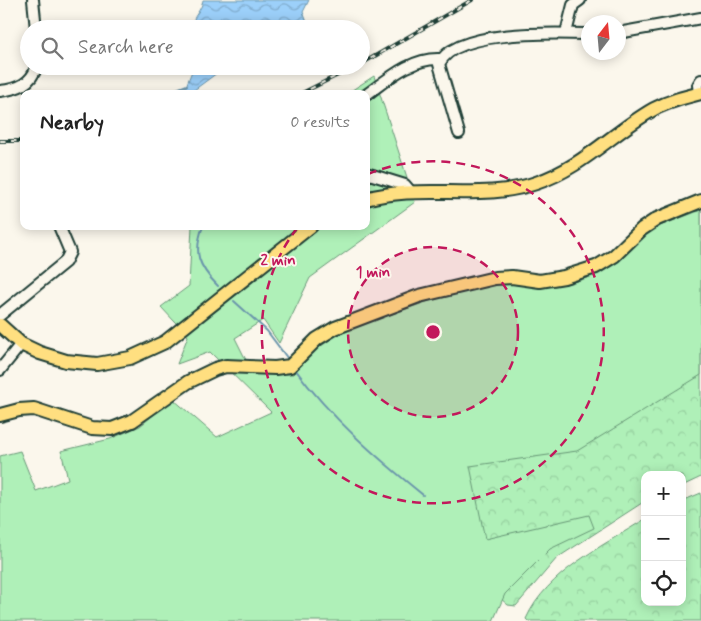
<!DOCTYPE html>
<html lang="en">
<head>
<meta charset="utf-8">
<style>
  body { margin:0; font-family:Mynerve,sans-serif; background:#f6f6f6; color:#222 }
  .controls { position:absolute; right:15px; bottom:15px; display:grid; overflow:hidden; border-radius:10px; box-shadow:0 2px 12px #0003 }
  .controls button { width:45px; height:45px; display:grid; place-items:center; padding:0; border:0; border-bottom:1px solid #e0e0e0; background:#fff; color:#222; font:25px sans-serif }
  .compass { position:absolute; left:581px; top:15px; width:45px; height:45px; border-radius:50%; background:#fff; box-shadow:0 2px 12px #0003; rotate:16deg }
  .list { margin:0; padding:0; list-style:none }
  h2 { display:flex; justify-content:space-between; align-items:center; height:65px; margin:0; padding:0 20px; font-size:21px }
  h2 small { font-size:16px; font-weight:400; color:#767676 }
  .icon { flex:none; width:28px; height:28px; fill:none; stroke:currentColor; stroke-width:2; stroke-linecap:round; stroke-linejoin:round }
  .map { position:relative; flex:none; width:701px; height:621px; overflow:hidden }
  .search { position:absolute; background:#fff; box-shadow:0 2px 12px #0003; left:20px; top:20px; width:350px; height:55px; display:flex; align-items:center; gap:12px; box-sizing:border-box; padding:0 18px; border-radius:28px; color:#767676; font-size:19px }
  .panel { position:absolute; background:#fff; box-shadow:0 2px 12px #0003; left:20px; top:90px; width:350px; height:140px; border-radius:10px }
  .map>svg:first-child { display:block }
</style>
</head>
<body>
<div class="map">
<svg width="701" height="621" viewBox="0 0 701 621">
  <defs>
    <pattern id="forest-crowns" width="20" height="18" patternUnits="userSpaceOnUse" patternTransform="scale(1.25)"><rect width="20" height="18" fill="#aff0b8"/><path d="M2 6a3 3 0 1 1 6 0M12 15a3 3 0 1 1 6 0" fill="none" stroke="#96cf9f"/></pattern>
    <pattern id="water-waves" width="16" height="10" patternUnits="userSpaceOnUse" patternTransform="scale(1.25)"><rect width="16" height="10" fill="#9cd0fa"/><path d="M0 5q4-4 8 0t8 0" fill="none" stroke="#7faacb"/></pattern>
  </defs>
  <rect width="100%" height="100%" fill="#fbf7ec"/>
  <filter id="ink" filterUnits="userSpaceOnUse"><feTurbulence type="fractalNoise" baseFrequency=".02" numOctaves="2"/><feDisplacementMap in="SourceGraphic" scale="10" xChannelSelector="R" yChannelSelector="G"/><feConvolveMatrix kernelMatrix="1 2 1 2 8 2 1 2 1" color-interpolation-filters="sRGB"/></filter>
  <g filter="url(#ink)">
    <g fill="url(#forest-crowns)" stroke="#679676">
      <polygon points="701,207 701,477 682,486 682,475 645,475 645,501 557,558 516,606 508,605 439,545 403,311 436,297 576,283 677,216"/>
      <path d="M 701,493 L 701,621 L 528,621 L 526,619 C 547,572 603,546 645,519 L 645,602 L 682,602 L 682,501 Z"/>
    </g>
    <polygon fill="#aff0b8" stroke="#679676" points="374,76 415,202 310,278 279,343 263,320 235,338 253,374 293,374 317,349 341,332 449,294 498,283 542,287 566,284 589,275 657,227 701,210 701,375 577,451 470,466 485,539 589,515 594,528 550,549 505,594 493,621 0,621 0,456 20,451 36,491 68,479 61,451 110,439 140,426 173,399 217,437 271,412 210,352 177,364 188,336 161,307 189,286 192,226 366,226 366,94 346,94"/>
    <g fill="url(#water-waves)" stroke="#6a95ab">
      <path d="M 203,0 L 309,0 L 303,12 L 309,27 L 214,29 L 213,19 L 202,23 L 202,29 L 192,29 C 192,15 202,11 203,0 Z"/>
      <polygon points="198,66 221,66 217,73 190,93 185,89 192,71"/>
    </g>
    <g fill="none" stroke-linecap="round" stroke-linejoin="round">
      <g stroke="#6a95ab" stroke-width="2">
        <polyline points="164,94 187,85"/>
        <path d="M 203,226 C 193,253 198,266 218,286"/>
        <polyline points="234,301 267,331 288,359"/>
        <path d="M 295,369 C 331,418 376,457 423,495"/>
      </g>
      <defs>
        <g id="minor">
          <polyline points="33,0 36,29"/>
          <polyline points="566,33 573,5 580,0"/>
          <polyline points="618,33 701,18"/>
          <path d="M 0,91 C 18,89 31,84 37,66"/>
          <polyline points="699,94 698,85 701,80"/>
          <path d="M 366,95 C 388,79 412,57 441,59"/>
          <path d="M 459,133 L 439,64 C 455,29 556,33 588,34"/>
          <polyline points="366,173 405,185 411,192"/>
          <polyline points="0,315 65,262 70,252 59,226"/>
          <polyline points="0,370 21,344"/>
        </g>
        <g id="major">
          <path d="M 366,199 C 421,183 481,202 536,183 C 582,168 613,132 654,109 C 669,101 685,97 701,93"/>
          <polyline points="0,325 21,344 40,353 66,361 97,364 130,358 165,342 311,226"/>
          <polyline points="0,415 19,410 34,409 92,428 112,429 132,421 188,382 215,369 226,366 275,368 290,366 317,339 335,328 419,296 495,278 512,277 540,281 564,277 596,267 614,256 642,229 657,219 701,201"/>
        </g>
      </defs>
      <use href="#minor" stroke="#1f3d34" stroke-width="14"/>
      <use href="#major" stroke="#1f3d34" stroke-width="16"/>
      <use href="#minor" stroke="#fbf7ec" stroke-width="10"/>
      <use href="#major" stroke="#ffdf80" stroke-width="12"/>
      <defs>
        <g id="rail">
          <polyline points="361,64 472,0"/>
          <polyline points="300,94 356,66"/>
          <polyline points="0,141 24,141"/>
        </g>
      </defs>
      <use href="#rail" stroke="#1f3d34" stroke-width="4"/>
      <use href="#rail" stroke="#fbf7ec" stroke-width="2" stroke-dasharray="5.5" stroke-linecap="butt"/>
    </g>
  </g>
  <circle cx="433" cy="332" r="85" fill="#c2185b" fill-opacity=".12"/>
  <g fill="none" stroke="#c2185b" stroke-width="2.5" stroke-dasharray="9 6">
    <circle cx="433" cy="332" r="85"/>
    <path d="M368 174A171 171 0 1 1 298 227"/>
  </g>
  <circle cx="433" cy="332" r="8" fill="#c2185b" stroke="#fbf7ec" stroke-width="2.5"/>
  <g font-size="15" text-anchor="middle" font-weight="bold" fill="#c2185b" stroke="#fbf7ec" stroke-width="4" stroke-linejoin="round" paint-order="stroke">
    <text x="278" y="265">2 min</text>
    <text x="373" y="277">1 min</text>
  </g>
</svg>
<div class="controls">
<button>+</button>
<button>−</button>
<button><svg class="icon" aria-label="locate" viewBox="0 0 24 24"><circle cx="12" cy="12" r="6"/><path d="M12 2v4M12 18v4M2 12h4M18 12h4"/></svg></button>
</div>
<svg class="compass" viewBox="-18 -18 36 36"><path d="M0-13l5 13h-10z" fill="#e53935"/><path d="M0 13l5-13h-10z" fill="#767676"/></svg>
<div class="search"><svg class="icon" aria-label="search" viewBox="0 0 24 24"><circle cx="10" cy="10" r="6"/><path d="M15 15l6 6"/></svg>Search here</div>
<section class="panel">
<h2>Nearby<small>0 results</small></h2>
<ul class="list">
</ul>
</section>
</div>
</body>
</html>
